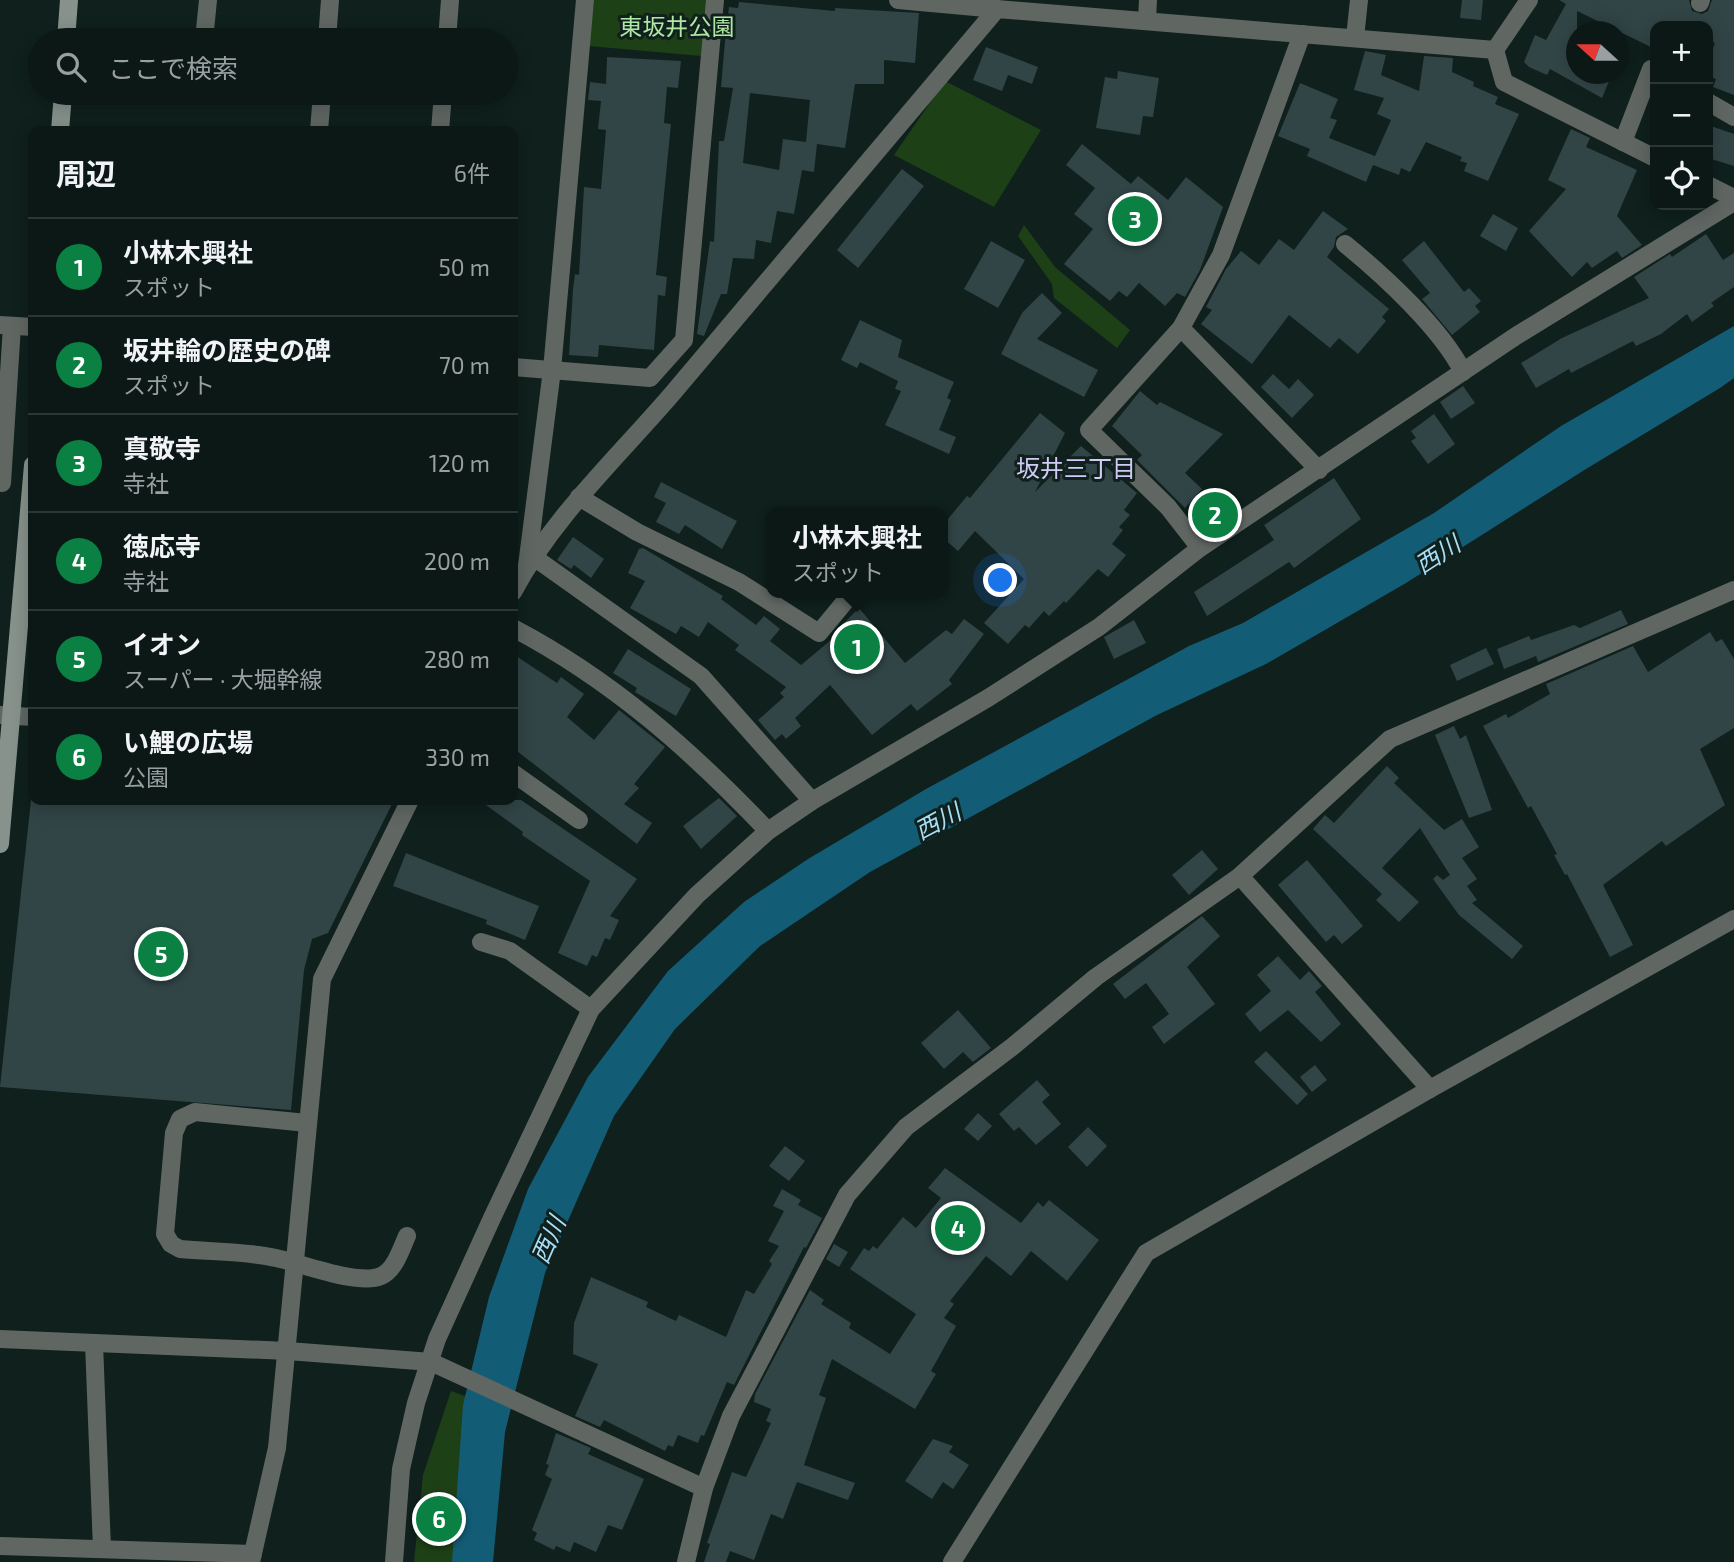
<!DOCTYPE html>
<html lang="ja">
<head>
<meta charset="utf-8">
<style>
  body { margin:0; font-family:"Exo 2","Noto Sans JP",sans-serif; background:#14211f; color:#f1f3f6 }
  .controls { position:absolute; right:21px; top:21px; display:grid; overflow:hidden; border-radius:14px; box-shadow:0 4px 18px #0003 }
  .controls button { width:63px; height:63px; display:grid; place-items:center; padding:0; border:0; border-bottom:2px solid #2b3735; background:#0b1816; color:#f1f3f6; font:35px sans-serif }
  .compass { position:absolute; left:1566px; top:21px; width:63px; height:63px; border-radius:50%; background:#0b1816; box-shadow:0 4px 18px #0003; rotate:291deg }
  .you { position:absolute; left:1001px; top:581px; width:24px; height:24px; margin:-18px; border:5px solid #fff; border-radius:50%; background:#1a73e8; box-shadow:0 0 0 10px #1a73e833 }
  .badge { display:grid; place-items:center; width:46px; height:46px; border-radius:50%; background:#0b8043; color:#fff; font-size:23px; font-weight:700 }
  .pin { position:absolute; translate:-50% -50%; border:4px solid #fff; box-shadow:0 2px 7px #0006 }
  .popup { position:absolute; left:766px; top:507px; width:182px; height:91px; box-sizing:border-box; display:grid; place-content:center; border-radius:14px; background:#0b1816; filter:drop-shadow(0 2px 5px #0005); font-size:23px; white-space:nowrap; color:#9aa0a1 }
  .popup b { font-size:26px; color:#f1f3f6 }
  .popup::after { content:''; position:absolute; left:50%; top:100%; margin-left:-14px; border:14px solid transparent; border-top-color:#0b1816 }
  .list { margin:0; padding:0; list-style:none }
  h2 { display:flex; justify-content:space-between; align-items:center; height:91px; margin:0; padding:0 28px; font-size:30px }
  h2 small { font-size:23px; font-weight:400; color:#9aa0a1 }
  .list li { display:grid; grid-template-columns:46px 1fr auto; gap:21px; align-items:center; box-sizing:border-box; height:98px; padding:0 28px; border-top:2px solid #2b3735 }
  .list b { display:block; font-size:26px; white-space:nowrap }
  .list p { margin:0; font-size:23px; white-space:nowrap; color:#9aa0a1 }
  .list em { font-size:23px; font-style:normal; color:#9aa0a1 }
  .icon { flex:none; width:38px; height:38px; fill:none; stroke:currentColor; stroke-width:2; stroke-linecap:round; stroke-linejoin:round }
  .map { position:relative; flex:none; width:1734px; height:1562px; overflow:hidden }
  .search { position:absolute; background:#0b1816; box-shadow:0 4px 18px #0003; left:28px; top:28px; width:490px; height:77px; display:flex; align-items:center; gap:18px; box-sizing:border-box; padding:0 24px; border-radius:38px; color:#9aa0a1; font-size:26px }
  .panel { position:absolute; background:#0b1816; box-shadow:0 4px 18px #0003; left:28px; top:126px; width:490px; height:679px; border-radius:14px }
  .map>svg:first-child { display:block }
</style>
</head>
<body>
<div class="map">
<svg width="1734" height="1562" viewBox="0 0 1734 1562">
  <rect width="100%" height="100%" fill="#0f201d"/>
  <g fill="#1e4017">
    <polygon points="594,0 705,0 708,2 701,56 589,46"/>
    <polygon points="945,81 1041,130 994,207 894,155"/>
    <polygon points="1024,225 1055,267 1130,330 1117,348 1054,298 1052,284 1018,236"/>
    <polygon points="451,1391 473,1399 456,1562 414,1562 423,1475"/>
  </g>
  <polygon fill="#135c75" points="1734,326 1734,378 1720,388 1586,469 1406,583 1266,664 1157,715 870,872 760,946 675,1029 614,1116 545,1273 505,1432 493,1562 452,1562 463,1405 489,1297 528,1189 588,1077 668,971 744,902 808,859 926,789 1189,646 1243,623 1434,513 1561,426"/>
  <g fill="#314446" fill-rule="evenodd">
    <polygon points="1462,0 1483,0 1481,20 1460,18"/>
    <polygon points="1559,0 1689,0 1692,11 1702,14 1708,11 1712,0 1734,0 1734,95 1713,87 1716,79 1708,76 1708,60 1715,43 1708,39 1708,26 1655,26 1655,49 1577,11 1577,74 1612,74 1602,98 1550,69 1547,75 1529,67 1524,62 1535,35 1546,40 1566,4"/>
    <path d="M 739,2 L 835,11 L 835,8 L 919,13 L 915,63 L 884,60 L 884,84 L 855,84 L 845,148 L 817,144 L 814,172 L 802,170 L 794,214 L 777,211 L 771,243 L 756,240 L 754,259 L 733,258 L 727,294 L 721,294 L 704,336 L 697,334 L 710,241 L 714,242 L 719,141 L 724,141 L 733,88 L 721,87 L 726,30 L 729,7 L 738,8 ZM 750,93 L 810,100 L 806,142 L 783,139 L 779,170 L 743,163 Z"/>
    <polygon points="986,47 1038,67 1032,84 1008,75 1002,91 973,80"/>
    <polygon points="1365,51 1386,55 1381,75 1419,91 1424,56 1453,58 1452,72 1474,82 1473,86 1498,97 1495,104 1519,114 1488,181 1464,171 1467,163 1460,161 1462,157 1426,142 1410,172 1401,168 1399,175 1373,165 1366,182 1307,156 1310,149 1278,136 1300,83 1338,99 1330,118 1337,120 1329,138 1375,156 1391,120 1377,114 1384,98 1354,90"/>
    <polygon points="607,57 681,61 678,88 667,87 664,123 671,124 656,275 667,277 665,296 658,295 654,350 599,345 598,357 569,355 573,289 575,274 579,275 584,187 601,189 606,130 598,129 601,101 588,100 590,82 606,84"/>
    <polygon points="1118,71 1159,78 1153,117 1143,116 1140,135 1096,128 1105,77 1117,79"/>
    <polygon points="1708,125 1734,134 1734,166 1708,158"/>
    <polygon points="1571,129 1590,138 1586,147 1637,170 1617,216 1642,245 1622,258 1617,251 1592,268 1587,262 1572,277 1529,231 1566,189 1548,180"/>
    <polygon points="1082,144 1131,184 1138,176 1168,200 1186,177 1223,207 1200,270 1185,297 1177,293 1165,306 1139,283 1127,297 1119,291 1110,301 1064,264 1093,229 1074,214 1095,188 1066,165"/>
    <polygon points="902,169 924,186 858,268 837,250"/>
    <polygon points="1323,211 1348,229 1336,237 1334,247 1327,257 1389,309 1382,317 1386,321 1358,354 1339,338 1330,348 1289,315 1252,364 1201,324 1212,310 1206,307 1226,269 1241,251 1259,265 1279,239 1294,250"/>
    <polygon points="1493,214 1518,228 1506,251 1480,236"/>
    <polygon points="1706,234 1723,260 1734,253 1734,287 1711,303 1714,306 1692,322 1687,314 1661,334 1636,346 1633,341 1571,373 1569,369 1536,388 1521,363 1562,338 1649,298 1634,277 1670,254 1672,257"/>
    <polygon points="991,241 1025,260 998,308 964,289"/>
    <polygon points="1424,241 1464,292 1469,288 1481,301 1475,306 1480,312 1452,335 1422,299 1430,293 1402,260"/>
    <polygon points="1042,293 1062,313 1037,339 1098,370 1084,397 1001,354 1022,313"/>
    <polygon points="860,320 902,340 898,357 954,382 947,398 951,400 939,430 956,437 949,454 885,425 901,391 895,389 898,381 860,362 857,368 841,360"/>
    <polygon points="1273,374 1289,389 1298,379 1314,395 1292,418 1261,387"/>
    <polygon points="1463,386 1475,403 1451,419 1440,402"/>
    <polygon points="1140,391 1157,405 1160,402 1223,434 1185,473 1202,489 1185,508 1137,460 1142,455 1112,426"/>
    <polygon points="1040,413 1065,433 1035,492 1081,446 1137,493 1124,510 1130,515 1119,527 1123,530 1112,544 1126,555 1108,577 1098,569 1066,603 1064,601 1049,616 1044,611 1029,628 1025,625 1008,644 984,623 1024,579 975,531 958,551 943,538 943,525 967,496 970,498"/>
    <polygon points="1434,414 1455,444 1428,464 1411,441 1416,438 1411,431"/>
    <polygon points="1334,478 1361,519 1294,568 1289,562 1207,616 1194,592 1274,540 1264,525"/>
    <polygon points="661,482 737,521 722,549 685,525 679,534 656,522 666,503 654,497"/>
    <polygon points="573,537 604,559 591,578 574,565 571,569 557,560"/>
    <polygon points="643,548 723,596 721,599 756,625 764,616 780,629 770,641 801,665 837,635 835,632 859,608 905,663 946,630 952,634 964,619 984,634 949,680 952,684 917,711 911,704 872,735 830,685 795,718 801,726 786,739 782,734 775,740 758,720 784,697 780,693 786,687 735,650 739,645 708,622 699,637 681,626 676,634 630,608 645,581 628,573 639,549"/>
    <polygon points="1621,610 1628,624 1538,662 1536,656 1504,669 1497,649 1529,636 1531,640 1574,625 1580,628"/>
    <polygon points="1134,620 1146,643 1114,659 1104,637"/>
    <polygon points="1710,632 1716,642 1722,639 1734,659 1734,728 1700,749 1725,805 1666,846 1662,841 1603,885 1633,945 1610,957 1567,874 1565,875 1554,855 1557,854 1531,806 1528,808 1483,726 1506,714 1508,718 1550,694 1546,684 1633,646 1648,672"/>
    <polygon points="1486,648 1494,664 1457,681 1450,665"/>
    <polygon points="628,649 691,689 676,716 635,692 637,688 613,673"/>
    <polygon points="513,654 557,683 561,677 584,694 567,717 594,740 619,710 665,747 634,784 639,788 624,804 652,823 637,844 513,748"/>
    <polygon points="1454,726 1460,739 1466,735 1492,810 1469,818 1435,735"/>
    <polygon points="1387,766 1399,778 1394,783 1444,830 1462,819 1479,847 1462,858 1477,879 1467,886 1477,900 1472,903 1523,946 1512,959 1459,915 1433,879 1437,875 1443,880 1450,875 1420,828 1382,868 1419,902 1399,922 1376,900 1382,894 1313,829 1325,815 1334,823"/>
    <polygon points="719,798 737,816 701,849 683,826"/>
    <polygon points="31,800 394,800 328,933 312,939 304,970 291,1110 0,1087"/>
    <polygon points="479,800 521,800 637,879 610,916 619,920 610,940 605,938 597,957 592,955 587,966 558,953 590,881 522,835 523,832"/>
    <polygon points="1202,850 1218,869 1189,895 1172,875"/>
    <polygon points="406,853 539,906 525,940 486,924 487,920 393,886"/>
    <polygon points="1307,860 1363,926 1342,944 1334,935 1326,942 1278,885"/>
    <polygon points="1202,916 1220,936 1187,967 1215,1004 1164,1044 1152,1027 1169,1014 1146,983 1125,999 1113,984"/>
    <polygon points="1278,956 1300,980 1309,971 1322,986 1315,992 1341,1024 1321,1042 1288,1010 1260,1032 1245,1014 1271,991 1257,975"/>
    <polygon points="958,1010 991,1048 973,1062 963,1052 944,1069 921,1043"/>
    <polygon points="1266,1051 1308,1094 1297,1105 1254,1062"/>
    <polygon points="1315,1065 1327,1080 1312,1092 1300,1077"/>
    <polygon points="1037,1080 1050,1095 1042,1102 1061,1124 1036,1145 1019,1127 1014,1131 999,1114"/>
    <polygon points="978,1113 992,1126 978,1141 964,1129"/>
    <polygon points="1088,1127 1107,1146 1087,1167 1068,1147"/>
    <polygon points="785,1146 805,1161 789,1181 769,1166"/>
    <polygon points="945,1168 1021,1223 1038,1202 1043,1207 1049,1200 1099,1240 1067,1281 1031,1251 1011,1276 986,1256 950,1301 954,1304 944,1318 956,1326 931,1371 936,1374 915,1409 832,1359 819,1395 826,1398 804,1465 855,1483 848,1500 797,1482 783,1519 771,1514 754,1560 730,1551 726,1562 704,1562 710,1544 707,1543 732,1472 746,1477 771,1423 766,1421 771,1409 754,1402 755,1394 810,1290 824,1300 821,1304 851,1323 849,1328 890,1354 916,1314 850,1269 864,1248 869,1251 873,1246 877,1249 903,1217 916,1228 941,1198 928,1188"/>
    <polygon points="782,1189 801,1200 798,1205 822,1218 806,1248 804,1247 734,1385 727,1382 704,1436 701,1435 698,1443 678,1435 673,1447 668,1445 665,1451 604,1420 600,1427 575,1416 598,1364 573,1354 574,1323 591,1277 648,1302 646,1307 676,1321 679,1315 726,1337 746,1290 754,1294 772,1264 769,1261 779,1246 768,1241 784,1211 773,1206"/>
    <polygon points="834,1244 848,1252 839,1267 826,1259"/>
    <polygon points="556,1433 591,1448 588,1454 644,1479 622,1530 608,1525 596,1552 574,1542 570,1552 556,1546 554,1550 534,1540 537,1533 532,1530 552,1479 545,1475 549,1465 546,1464"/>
    <polygon points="933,1439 953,1446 949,1452 969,1465 953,1489 943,1482 932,1499 905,1481"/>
  </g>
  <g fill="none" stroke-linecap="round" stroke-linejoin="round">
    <g stroke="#606763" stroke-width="18">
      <polyline points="898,0 997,9"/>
      <polyline points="1700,3 1701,0"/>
      <polyline points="1147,20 1148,0"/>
      <polyline points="1355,38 1359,0"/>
      <polyline points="204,40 208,0"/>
      <polyline points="327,40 330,0"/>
      <polyline points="447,40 450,0"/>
      <polyline points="1495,50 1504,82 1655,158"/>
      <polyline points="1708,102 1734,117"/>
      <polyline points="319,131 322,93"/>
      <polyline points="440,131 443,93"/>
      <polyline points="1623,142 1651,69 1655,72"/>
      <polyline points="1708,185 1734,198"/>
      <path d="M 1345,244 C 1383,275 1441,328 1463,372"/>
      <polyline points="0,325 33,327"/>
      <polyline points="1181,328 1319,470"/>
      <polyline points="513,367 650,378 684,340 715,0"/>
      <polyline points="2,483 12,326"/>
      <polyline points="579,497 637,532 739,582 819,633 852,593"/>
      <polyline points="1200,548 1168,507 1089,430 1181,328 1221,255 1302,34"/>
      <polyline points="535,558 701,676 812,801"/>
      <polyline points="527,566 552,370 585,0"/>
      <path d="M 513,592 C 552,518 617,458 672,394 C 780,266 889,137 997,9 L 1495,50 L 1529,0"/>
      <path d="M 513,628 C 612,680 691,750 768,831"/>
      <polyline points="0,715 33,717"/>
      <polyline points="513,773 579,820"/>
      <polyline points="1240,876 1430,1089"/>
      <polyline points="481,942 510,951 591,1009"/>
      <path d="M 307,1123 L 195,1112 L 180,1119 L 174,1133 L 165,1234 L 171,1244 L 180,1249 C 211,1252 245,1251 276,1258 C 300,1263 358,1286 381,1276 C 395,1270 401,1249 407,1236"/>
      <polyline points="0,1339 288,1351 431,1362 704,1488"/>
      <polyline points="94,1343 102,1549"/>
      <polyline points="0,1546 253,1554"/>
      <polyline points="251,1562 277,1448 322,979 410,800"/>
      <polyline points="394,1562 401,1469 416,1403 437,1339 492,1218 591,1009 697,895 768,831 812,801 988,698 1099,627 1200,548 1516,336 1734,202"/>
      <polyline points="686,1562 704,1488 731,1416 847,1195 906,1127 1012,1047 1096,977 1240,876 1390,739 1734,590"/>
      <polyline points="952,1562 1146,1253 1430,1089 1734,919"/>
    </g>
    <g stroke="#87928c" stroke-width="18">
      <polyline points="66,40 69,0"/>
      <polyline points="60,131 63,93"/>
      <polyline points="0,844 33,465"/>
    </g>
  </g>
  <g text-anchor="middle" stroke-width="6" stroke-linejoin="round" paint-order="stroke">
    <g font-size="23" fill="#afe7a3" stroke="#0f201d">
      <text x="677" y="35">東坂井公園</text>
    </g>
    <g font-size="24" fill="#d0caf5" stroke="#0f201d">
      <text x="1076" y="477">坂井三丁目</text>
    </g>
    <g font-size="24" font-style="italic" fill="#a7def6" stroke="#0f201d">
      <text transform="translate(1438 555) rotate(-33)" y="8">西川</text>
      <text transform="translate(938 822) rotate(-28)" y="8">西川</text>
      <text transform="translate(549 1240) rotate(-66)" y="8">西川</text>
    </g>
  </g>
</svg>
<div class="controls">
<button>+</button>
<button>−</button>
<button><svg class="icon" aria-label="locate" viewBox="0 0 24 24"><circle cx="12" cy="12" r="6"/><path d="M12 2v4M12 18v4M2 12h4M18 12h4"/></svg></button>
</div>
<svg class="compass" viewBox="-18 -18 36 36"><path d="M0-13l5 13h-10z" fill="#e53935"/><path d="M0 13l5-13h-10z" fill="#9aa0a1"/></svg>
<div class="you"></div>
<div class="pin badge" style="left:857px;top:647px">1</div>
<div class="popup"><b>小林木興社</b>スポット</div>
<div class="pin badge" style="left:1215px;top:515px">2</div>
<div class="pin badge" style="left:1135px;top:219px">3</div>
<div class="pin badge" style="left:958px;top:1228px">4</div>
<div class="pin badge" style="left:161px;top:954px">5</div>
<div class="pin badge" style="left:439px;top:1519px">6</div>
<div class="search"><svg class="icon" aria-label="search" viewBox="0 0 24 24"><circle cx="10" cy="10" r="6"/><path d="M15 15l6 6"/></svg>ここで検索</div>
<section class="panel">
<h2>周辺<small>6件</small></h2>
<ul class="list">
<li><span class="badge">1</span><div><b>小林木興社</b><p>スポット</p></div><em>50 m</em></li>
<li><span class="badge">2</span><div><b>坂井輪の歴史の碑</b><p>スポット</p></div><em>70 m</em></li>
<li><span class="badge">3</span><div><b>真敬寺</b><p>寺社</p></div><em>120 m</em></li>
<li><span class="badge">4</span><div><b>徳応寺</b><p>寺社</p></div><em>200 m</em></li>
<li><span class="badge">5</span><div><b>イオン</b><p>スーパー · 大堀幹線</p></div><em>280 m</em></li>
<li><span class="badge">6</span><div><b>い鯉の広場</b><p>公園</p></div><em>330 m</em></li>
</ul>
</section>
</div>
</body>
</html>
